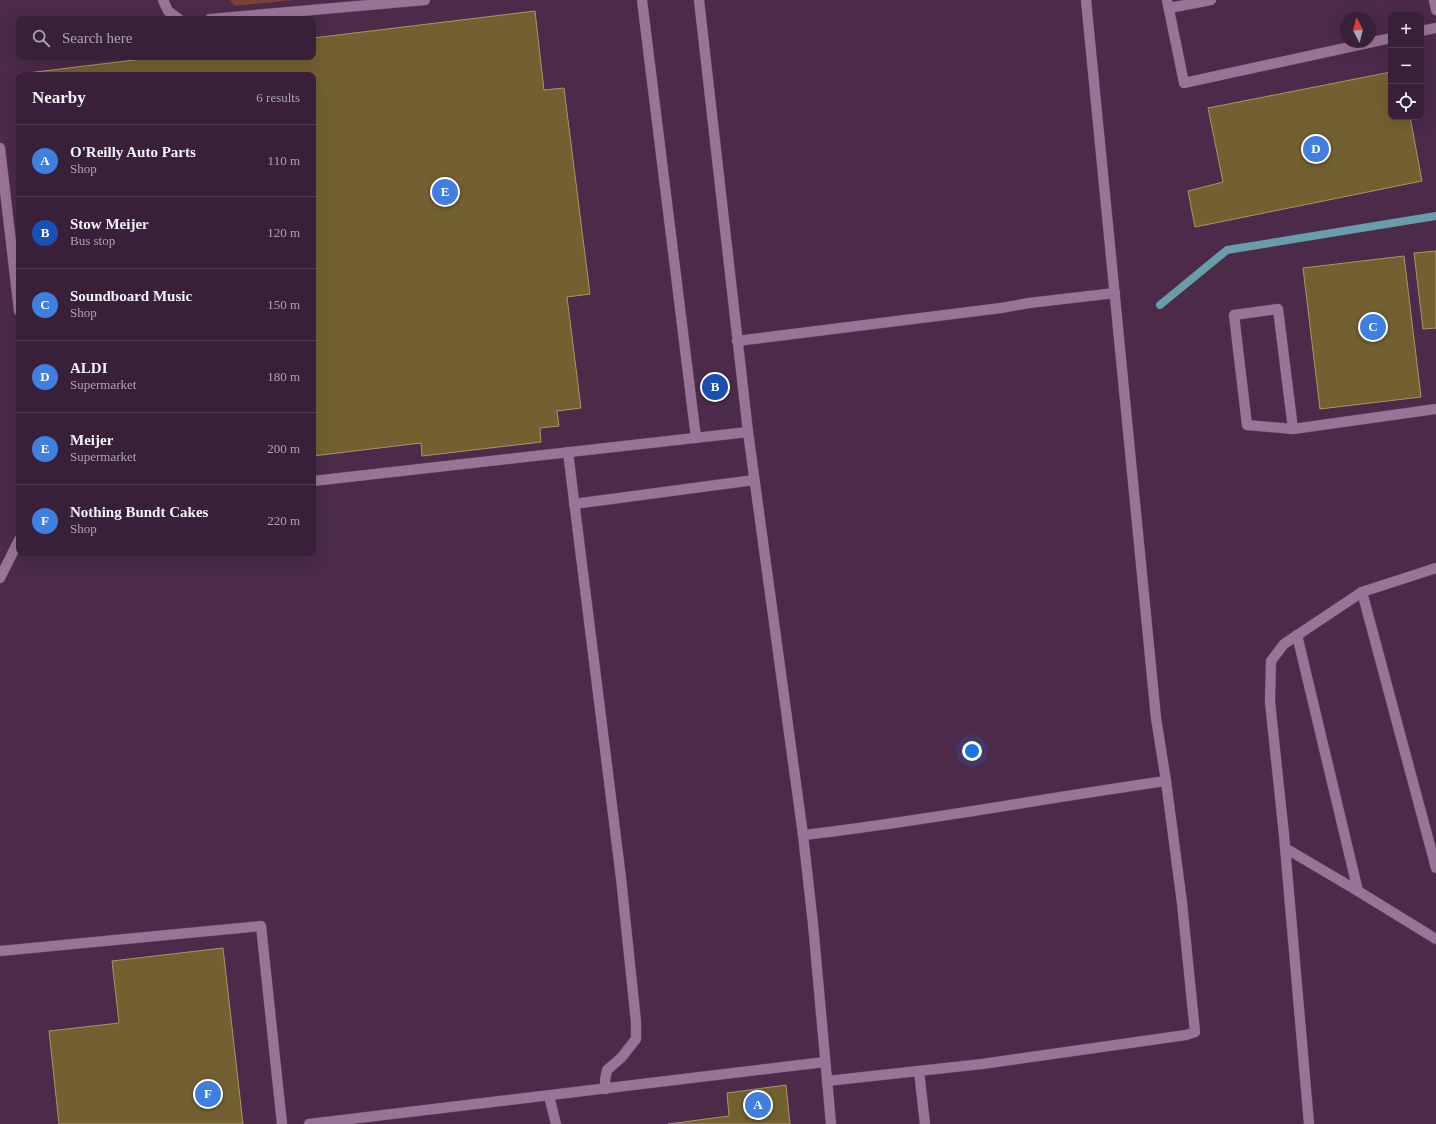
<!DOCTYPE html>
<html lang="en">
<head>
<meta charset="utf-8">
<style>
  body { margin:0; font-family:Georgia,serif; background:#3f2840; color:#f1f3f6 }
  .controls { position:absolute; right:12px; top:12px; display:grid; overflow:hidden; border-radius:8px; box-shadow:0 4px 16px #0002 }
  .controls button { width:36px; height:36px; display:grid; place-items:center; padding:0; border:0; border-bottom:1px solid #523e53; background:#382038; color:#f1f3f6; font:20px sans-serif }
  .compass { position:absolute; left:1340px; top:12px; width:36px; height:36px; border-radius:50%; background:#382038; box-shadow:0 4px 16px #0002; rotate:353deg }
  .you { position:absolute; left:972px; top:751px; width:14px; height:14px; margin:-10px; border:3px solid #fff; border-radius:50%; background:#1a73e8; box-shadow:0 0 0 6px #1a73e833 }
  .badge { display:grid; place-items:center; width:26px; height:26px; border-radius:50%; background:#db2777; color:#fff; font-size:13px; font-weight:700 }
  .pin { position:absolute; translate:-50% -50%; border:2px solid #fff; box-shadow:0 1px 4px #0006 }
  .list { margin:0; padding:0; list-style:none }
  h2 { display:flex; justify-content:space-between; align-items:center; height:52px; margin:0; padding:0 16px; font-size:17px }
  h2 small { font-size:13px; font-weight:400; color:#aba3ae }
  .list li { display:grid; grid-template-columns:26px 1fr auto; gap:12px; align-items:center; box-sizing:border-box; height:72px; padding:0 16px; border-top:1px solid #523e53 }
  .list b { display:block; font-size:15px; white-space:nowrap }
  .list p { margin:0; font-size:13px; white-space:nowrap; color:#aba3ae }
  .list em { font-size:13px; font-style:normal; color:#aba3ae }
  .icon { flex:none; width:22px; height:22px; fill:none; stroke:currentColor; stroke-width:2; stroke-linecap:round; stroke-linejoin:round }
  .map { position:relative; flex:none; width:1436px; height:1124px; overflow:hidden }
  .search { position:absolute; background:#382038; box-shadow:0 4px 16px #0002; left:16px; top:16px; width:300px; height:44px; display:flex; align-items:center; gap:10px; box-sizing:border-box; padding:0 14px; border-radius:8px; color:#aba3ae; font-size:15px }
  .panel { position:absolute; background:#382038; box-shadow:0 4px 16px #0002; left:16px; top:72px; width:300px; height:484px; border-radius:8px }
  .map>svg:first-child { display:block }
</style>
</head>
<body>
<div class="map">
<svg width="1436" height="1124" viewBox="0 0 1436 1124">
  <rect width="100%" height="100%" fill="#4b2a4a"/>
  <polygon fill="#7a413a" points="230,0 293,0 235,6"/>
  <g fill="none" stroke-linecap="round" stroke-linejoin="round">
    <polyline stroke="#689dac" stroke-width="8" points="1160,305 1227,250 1436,216"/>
  </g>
  <g fill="#736031" stroke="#aa9666">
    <polygon points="535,11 544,90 564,88 590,294 567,297 581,408 557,411 559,426 540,428 541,442 422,456 421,443 313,456 313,75 19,74 159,57 313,57 313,38"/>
    <polygon points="1391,72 1391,117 1410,117 1422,181 1195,227 1188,191 1223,182 1208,108"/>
    <polygon points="1436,251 1436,328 1423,329 1414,253"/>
    <polygon points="1404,256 1421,397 1320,409 1303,268"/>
    <polygon points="223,948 243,1124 59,1124 49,1031 119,1023 112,961"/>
    <polygon points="786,1085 790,1124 668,1124 729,1116 727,1093"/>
  </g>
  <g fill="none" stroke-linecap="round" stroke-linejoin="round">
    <defs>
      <g id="service">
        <polyline points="163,0 168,11 179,19"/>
        <polyline points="642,0 696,438"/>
        <polyline points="699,0 748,432 803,835 813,924 831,1124"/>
        <polyline points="1167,0 1184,83 1391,38"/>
        <polyline points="1434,0 1436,10"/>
        <polyline points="1169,8 1211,0"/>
        <polyline points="210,19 425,0"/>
        <polyline points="1421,31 1436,28"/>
        <polyline points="0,148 19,311"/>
        <polyline points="737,341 1001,308 1029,303 1115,293"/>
        <polyline points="1293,429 1278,309 1234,315 1247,425 1293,429 1436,409"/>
        <polyline points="568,452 621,878 636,1022 636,1039 621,1058 607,1070 605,1080 606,1089"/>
        <polyline points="313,481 748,432"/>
        <polyline points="574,504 754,480"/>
        <polyline points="0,578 19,540"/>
        <polyline points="1362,592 1436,868"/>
        <polyline points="1297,635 1358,891 1436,939"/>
        <path d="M 803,835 C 925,821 1045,798 1166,781 L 1156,718 L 1086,0"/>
        <polyline points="1285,848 1358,891"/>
        <polyline points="0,951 261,926 282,1124"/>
        <polyline points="919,1071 925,1124"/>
        <polyline points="827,1081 982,1064 1186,1035 1195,1032 1182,903 1166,781"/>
        <polyline points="549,1096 556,1124"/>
        <polyline points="309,1124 825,1062"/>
        <polyline points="1309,1124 1284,835 1270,702 1271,661 1284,644 1362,592 1436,568"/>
      </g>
    </defs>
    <use href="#service" stroke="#644864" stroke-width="11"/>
    <use href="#service" stroke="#9a7498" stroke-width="10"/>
  </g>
</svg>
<div class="controls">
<button>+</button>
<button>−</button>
<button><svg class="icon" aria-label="locate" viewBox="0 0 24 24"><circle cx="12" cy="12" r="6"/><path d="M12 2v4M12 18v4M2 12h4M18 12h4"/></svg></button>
</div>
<svg class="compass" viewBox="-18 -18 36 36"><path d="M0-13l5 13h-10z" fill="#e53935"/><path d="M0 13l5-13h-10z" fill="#aba3ae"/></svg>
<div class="you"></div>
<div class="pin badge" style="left:758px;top:1105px;background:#3f7fe0">A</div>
<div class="pin badge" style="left:715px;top:387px;background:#1a4fb4">B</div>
<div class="pin badge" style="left:1373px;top:327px;background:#3f7fe0">C</div>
<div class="pin badge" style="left:1316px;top:149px;background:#3f7fe0">D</div>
<div class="pin badge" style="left:445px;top:192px;background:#3f7fe0">E</div>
<div class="pin badge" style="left:208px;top:1094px;background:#3f7fe0">F</div>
<div class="search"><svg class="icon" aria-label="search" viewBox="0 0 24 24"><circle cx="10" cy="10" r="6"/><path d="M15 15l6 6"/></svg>Search here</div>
<section class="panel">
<h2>Nearby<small>6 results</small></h2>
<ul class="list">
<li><span class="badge" style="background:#3f7fe0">A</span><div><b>O'Reilly Auto Parts</b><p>Shop</p></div><em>110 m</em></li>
<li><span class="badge" style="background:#1a4fb4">B</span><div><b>Stow Meijer</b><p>Bus stop</p></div><em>120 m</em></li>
<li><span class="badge" style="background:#3f7fe0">C</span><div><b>Soundboard Music</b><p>Shop</p></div><em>150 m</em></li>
<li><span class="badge" style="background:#3f7fe0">D</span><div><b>ALDI</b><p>Supermarket</p></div><em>180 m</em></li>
<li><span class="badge" style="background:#3f7fe0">E</span><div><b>Meijer</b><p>Supermarket</p></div><em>200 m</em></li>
<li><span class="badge" style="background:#3f7fe0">F</span><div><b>Nothing Bundt Cakes</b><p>Shop</p></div><em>220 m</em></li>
</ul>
</section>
</div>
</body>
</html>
